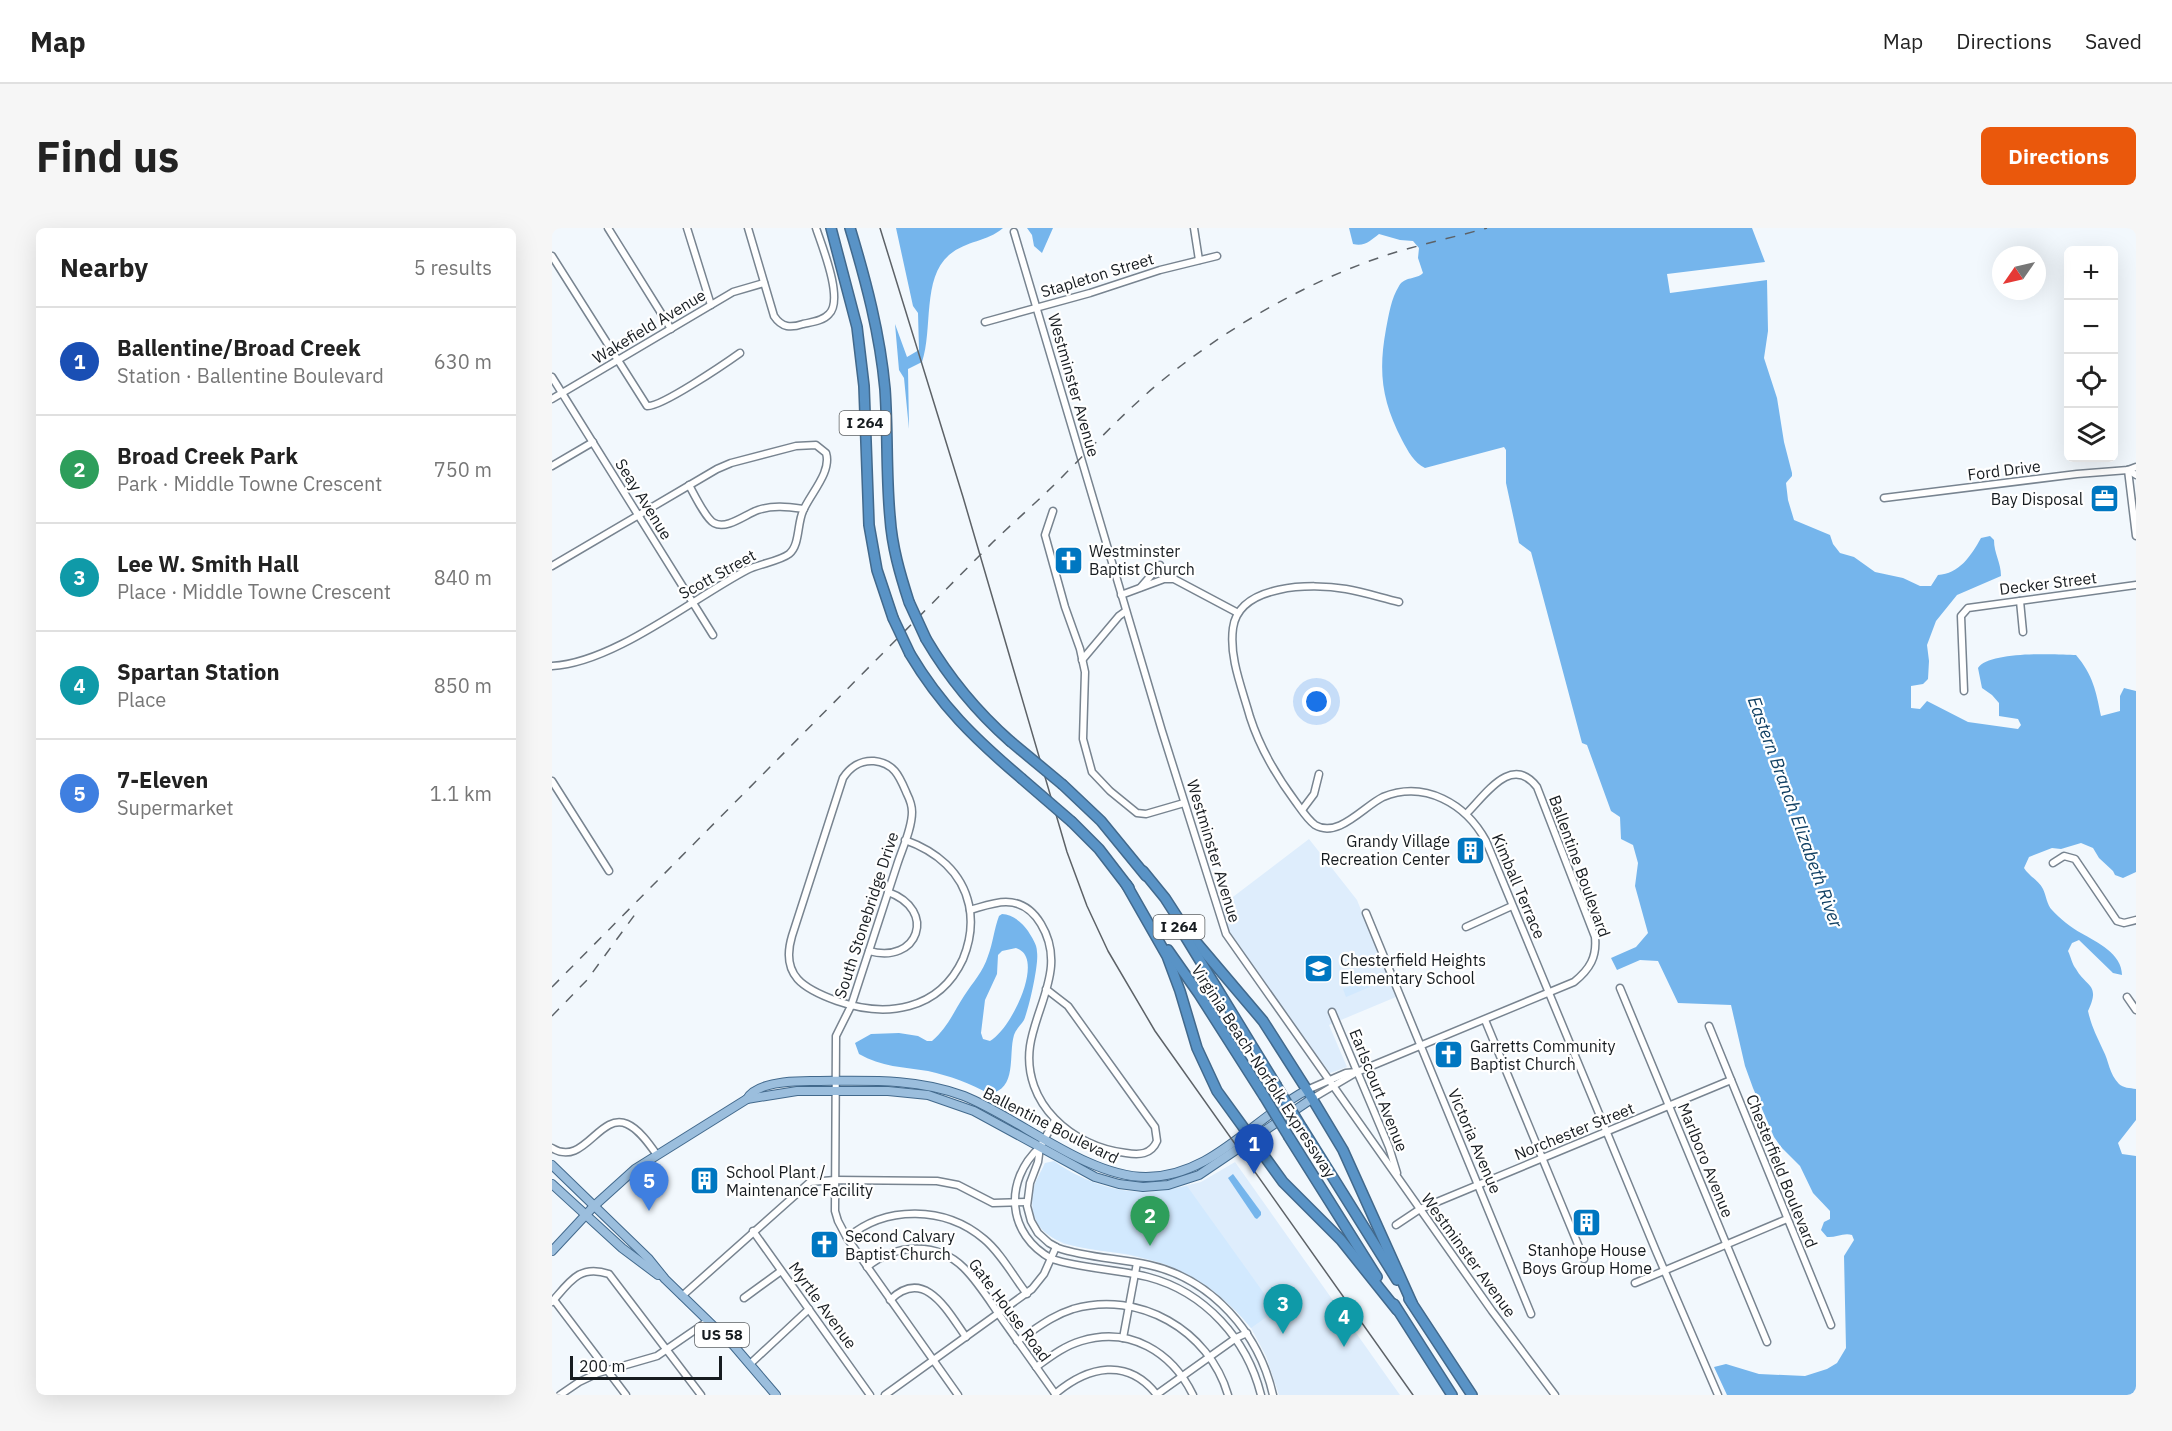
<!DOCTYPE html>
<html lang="en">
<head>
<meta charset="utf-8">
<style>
  body { margin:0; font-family:"IBM Plex Sans",sans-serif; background:#f6f6f6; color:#222 }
  .controls { position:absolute; right:18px; top:18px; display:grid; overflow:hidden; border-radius:9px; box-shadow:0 6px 24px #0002 }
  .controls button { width:54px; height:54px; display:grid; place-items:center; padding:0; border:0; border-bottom:2px solid #e0e0e0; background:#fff; color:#222; font:30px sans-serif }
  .compass { position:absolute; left:1440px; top:18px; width:54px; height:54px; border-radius:50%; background:#fff; box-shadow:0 6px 24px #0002; rotate:236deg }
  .scale { position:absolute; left:18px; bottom:15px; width:152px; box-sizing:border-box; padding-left:6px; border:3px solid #171c20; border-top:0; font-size:16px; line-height:21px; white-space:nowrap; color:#171c20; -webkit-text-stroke:4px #fff; paint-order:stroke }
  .you { position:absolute; left:765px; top:474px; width:21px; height:21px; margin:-15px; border:4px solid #fff; border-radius:50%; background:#1a73e8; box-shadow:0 0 0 9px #1a73e833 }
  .badge { display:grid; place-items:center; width:39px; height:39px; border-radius:50%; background:#ea580c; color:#fff; font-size:20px; font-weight:700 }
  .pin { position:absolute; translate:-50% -50px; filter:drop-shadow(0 2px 3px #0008) }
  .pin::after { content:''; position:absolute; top:32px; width:21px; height:18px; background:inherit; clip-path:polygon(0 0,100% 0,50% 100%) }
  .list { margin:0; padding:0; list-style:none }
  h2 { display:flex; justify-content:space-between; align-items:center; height:78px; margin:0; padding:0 24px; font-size:26px }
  h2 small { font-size:20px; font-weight:400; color:#767676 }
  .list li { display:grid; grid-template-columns:39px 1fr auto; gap:18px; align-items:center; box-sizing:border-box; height:108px; padding:0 24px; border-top:2px solid #e0e0e0 }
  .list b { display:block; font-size:22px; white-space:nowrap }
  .list p { margin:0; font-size:20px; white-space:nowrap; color:#767676 }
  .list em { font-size:20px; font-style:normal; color:#767676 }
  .icon { flex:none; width:33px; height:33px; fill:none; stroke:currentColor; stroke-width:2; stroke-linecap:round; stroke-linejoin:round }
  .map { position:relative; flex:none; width:1584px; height:1167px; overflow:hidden; border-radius:9px }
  header { display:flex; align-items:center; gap:36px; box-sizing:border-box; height:84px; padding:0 30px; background:#fff; border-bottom:2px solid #e0e0e0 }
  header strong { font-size:28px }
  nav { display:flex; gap:33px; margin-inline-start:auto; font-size:21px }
  .intro { display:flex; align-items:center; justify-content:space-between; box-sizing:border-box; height:144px; padding:0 36px }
  h1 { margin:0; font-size:42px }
  .button { padding:15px 27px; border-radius:9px; background:#ea580c; color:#fff; font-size:21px; font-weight:700 }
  main { display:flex; gap:36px; padding:0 36px }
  aside { flex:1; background:#fff; border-radius:9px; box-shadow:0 6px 24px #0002 }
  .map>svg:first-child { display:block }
</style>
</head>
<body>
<header>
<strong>Map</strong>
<nav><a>Map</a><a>Directions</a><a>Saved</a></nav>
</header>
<div class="intro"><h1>Find us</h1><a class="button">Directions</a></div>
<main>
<aside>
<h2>Nearby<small>5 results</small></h2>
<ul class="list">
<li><span class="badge" style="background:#1a4fb4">1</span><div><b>Ballentine/Broad Creek</b><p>Station · Ballentine Boulevard</p></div><em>630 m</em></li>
<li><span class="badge" style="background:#2e9e5b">2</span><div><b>Broad Creek Park</b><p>Park · Middle Towne Crescent</p></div><em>750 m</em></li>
<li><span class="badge" style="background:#0f9aa8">3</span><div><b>Lee W. Smith Hall</b><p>Place · Middle Towne Crescent</p></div><em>840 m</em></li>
<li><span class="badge" style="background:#0f9aa8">4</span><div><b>Spartan Station</b><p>Place</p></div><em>850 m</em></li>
<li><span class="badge" style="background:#3f7fe0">5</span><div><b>7-Eleven</b><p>Supermarket</p></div><em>1.1 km</em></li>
</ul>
</aside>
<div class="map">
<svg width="1584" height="1167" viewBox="0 0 1584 1167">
  <rect width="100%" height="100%" fill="#f2f8fd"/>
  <g fill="#deedfc">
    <polygon points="757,611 805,672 844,769 777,797 795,839 778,845 681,713 671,692 669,678"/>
    <polygon points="683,934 848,1167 727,1167 714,1128 699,1100 686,1085 655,1057 613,1036 577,1027 512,1016 495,1006 485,995 482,986 480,966 493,935 547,957 565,962 594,964 615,962 649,954"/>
  </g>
  <g fill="#d2e9fe">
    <polygon points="829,744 832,753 794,769 791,761"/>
    <path d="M 502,933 C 528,952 566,966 598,964 C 610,963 623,960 635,958 L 724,1082 L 699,1100 C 675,1070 643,1046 606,1034 C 596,1031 585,1028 575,1026 C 537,1020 472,1021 481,964 C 482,954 489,944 493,935 Z"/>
  </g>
  <g fill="#75b5ec" fill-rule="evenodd">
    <path d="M 344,0 L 451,0 C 435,14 415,12 397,27 C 370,50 381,102 370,134 L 356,141 L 357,201 L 352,150 L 347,142 L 343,96 L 355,129 L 367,122 L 366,85 L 361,78 Z"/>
    <polygon points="475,0 501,0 490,25 482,18 480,7"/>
    <path d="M 797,0 L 1200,0 L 1213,34 L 1115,46 L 1118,65 L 1215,52 L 1216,103 L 1212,130 L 1225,170 L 1232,214 L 1240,245 L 1240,248 L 1234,255 L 1236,272 L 1242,292 L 1278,307 L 1281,316 L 1288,325 L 1302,329 L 1323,344 L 1351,350 L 1368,358 L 1379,358 L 1386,347 C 1407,346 1419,328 1429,310 L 1438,308 L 1442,312 C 1442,326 1449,334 1449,348 L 1405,367 L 1384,393 L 1375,417 L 1377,433 L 1376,451 L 1371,456 L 1359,458 L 1359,480 L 1368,481 L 1375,473 L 1416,494 L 1466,501 L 1469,497 L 1466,491 L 1447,488 L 1447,475 L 1440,467 L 1430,460 L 1426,440 C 1437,423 1504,426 1524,427 C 1541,447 1544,463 1549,488 L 1568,483 L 1568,468 L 1572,460 L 1584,463 L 1584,644 L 1571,650 L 1563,647 L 1561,643 L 1547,630 L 1541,620 L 1529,615 L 1509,621 L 1500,620 L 1477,629 L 1472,640 C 1477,648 1487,653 1491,661 C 1494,667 1495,677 1500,682 C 1507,690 1520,700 1529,705 C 1545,714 1570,726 1570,747 L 1561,745 L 1527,712 L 1520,715 L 1516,723 C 1519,729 1520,736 1524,741 C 1534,759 1549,756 1536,783 C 1540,800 1544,806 1551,822 C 1557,833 1557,846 1567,856 C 1571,860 1578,860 1584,861 L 1584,892 L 1566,915 L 1570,926 L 1584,928 L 1584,1167 L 1175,1167 L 1162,1139 L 1174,1136 L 1207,1146 L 1253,1148 L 1275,1141 L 1285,1135 L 1294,1120 L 1292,1028 L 1302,1012 L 1300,1007 C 1292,1004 1283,1010 1275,1009 L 1269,1002 L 1272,994 L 1278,991 L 1278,983 L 1261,965 L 1248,938 L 1229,919 L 1222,909 L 1201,860 L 1193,838 L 1179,777 L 1126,775 L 1106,733 L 1088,732 L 1065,742 L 1059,730 L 1084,719 L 1096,705 L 1083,658 L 1086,635 L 1081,617 L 1069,611 L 1068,589 L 1059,583 L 1035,517 L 1030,515 L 979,324 L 967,315 L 954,255 L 954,222 L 952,219 L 873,240 C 862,235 856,223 850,212 C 830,173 826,145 834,101 C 837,86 839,71 847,58 C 853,48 864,52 871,45 L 866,30 L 867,20 L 861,13 L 848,12 L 827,6 C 819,12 813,19 801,16 Z"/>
    <path d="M 450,686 C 460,686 471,695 476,703 C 480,710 485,716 485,724 C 487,736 477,780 472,792 C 469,797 464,801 462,807 C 456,827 466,861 437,866 C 418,855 398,848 376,843 C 352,839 329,839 307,826 L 303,815 L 319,806 L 347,805 L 366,808 L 375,813 L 380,813 C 396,799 401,785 412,768 C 421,754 431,744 436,728 C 441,715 442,701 447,688 ZM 464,720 C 469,722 472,724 474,729 C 483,750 457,802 438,813 L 431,811 L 429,805 L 433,772 L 445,746 L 446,727 L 450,723 Z"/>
    <polygon points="681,946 709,984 709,987 705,991 703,990 676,950"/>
  </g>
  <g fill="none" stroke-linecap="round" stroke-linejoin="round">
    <defs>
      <g id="minor">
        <polyline points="56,0 119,101"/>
        <polyline points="135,0 159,77"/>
        <path d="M 196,0 L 222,88 C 230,100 239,100 251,96 C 260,94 271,93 277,86 C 292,72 270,18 264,0"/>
        <polyline points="642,0 647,32"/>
        <polyline points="462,4 610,503 674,706 940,1083 1003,1167"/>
        <path d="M 0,28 L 95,178 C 108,180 174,135 188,125"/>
        <polyline points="433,94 538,65 608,42 665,28"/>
        <polyline points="0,149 161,407"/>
        <polyline points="0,171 181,64 212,55"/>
        <polyline points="0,238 41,214"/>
        <polyline points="1576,242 1584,308"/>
        <polyline points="1576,242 1584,247"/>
        <path d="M 137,257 C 142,266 154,291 162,295 C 175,302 194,286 206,282 C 221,277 236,279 252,281"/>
        <polyline points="1332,270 1525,246 1576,242 1584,239"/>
        <polyline points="501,283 493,307 513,379 528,421 533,444 531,511 540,544 558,563 585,585 594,586 632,575"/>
        <path d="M 0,338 L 165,241 L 179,235 L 244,218 L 264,217 L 274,225 C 280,244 258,266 251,283 C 245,296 248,317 237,326 C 228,333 207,336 195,342 C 140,371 61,435 0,438"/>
        <polyline points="589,359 608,337"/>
        <polyline points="569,367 612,351 622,351 686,385"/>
        <polyline points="1468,373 1471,404"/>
        <path d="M 847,374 C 830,370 812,364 794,361 C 760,355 687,356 681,400 C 677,430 690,460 698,489 C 708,520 723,546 743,573 C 749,581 755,591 763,597 C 786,611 812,578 831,569 C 873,552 914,576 934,613 L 1104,1023 L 1166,1167"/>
        <polyline points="530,432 567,388 574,383"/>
        <polyline points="1412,463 1409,388 1416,380 1584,357"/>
        <polyline points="0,553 57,643"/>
        <polyline points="750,582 762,566 767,546"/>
        <path d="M 353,612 C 384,623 410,644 417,677 C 421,696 418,714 411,731 C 387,783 334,790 285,773 C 252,761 228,748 240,708 L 291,550 C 298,539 309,532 322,533 C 343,535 348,550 355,566 C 358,572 360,577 360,584 C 360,601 350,621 345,637 C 330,684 314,731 299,778 L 284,808 L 283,983 L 286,993 L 295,1010 L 406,1167"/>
        <polyline points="1501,635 1512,628 1523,631 1565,693 1572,695 1584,692"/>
        <path d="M 418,682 C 429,679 442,674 454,674 C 485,674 501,711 499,738 C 497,765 482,791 478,818 C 470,875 520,919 574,925 C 587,927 599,927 605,913 L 603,899 L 516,778 L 494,761"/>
        <polyline points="814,685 979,1086"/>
        <polyline points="914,699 960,678"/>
        <path d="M 317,723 C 366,737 386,682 336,664"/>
        <polyline points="1068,760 1215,1114"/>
        <polyline points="1575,769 1584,782"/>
        <polyline points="780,784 837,919 845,945"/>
        <polyline points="933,792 1032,1031"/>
        <polyline points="1157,798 1279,1097"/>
        <polyline points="755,862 794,845 804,844"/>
        <path d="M 761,870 L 805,844 L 1022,754 C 1038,741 1045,729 1043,709 L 985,559 C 960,526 934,566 915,585"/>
        <path d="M 503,892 L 488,919 L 486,934 L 478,955 L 475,978 L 479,993 L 486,1005 L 497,1015 L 506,1020 C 535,1030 567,1030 597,1037 C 660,1051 707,1105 721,1167"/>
        <path d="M 488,919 C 451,953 455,1007 500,1031 C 531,1041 565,1041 596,1049 C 653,1064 695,1111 709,1167"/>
        <path d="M 0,920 C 32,940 47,884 75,896 C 87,901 98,917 105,927"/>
        <polyline points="844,997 868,981 1179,852"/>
        <polyline points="201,1003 318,1167"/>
        <path d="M 295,1010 C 334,977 393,978 432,1011 C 449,1025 461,1048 475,1066"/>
        <path d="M 315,1039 C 343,1016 385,1013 412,1040 C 428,1056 440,1077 453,1095 C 470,1119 487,1143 504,1167"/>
        <polyline points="1083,1055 1235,991"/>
        <polyline points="130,1068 258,954 283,952 385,953 406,957 441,975 475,974"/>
        <polyline points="192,1070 229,1043"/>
        <polyline points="2,1072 74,1167"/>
        <path d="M 338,1072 C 373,1038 396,1084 414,1109"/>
        <path d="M 0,1074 C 18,1053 28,1036 57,1046 L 149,1167"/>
        <polyline points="571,1110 585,1035"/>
        <path d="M 465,1113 C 484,1101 499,1088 521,1081 C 587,1062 657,1102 676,1167"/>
        <polyline points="198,1136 257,1081"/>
        <path d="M 484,1139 C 498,1129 512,1118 529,1113 C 578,1098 620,1124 641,1167"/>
        <path d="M 503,1166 C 536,1138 576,1129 605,1167"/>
        <polyline points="8,1167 27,1154 46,1145 105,1128 156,1093"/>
        <polyline points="333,1167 480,1061 492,1046 504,1019"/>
        <polyline points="604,1167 684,1110 695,1105"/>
      </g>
      <g id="major">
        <polyline points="195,871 245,863 336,863 376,867 422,883 543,949 567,956 591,959 616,957 647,947 761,870"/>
        <polyline points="0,937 96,1030 113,1051 182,1118 224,1167"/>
        <polyline points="0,956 70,1020 106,1047"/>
        <path d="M 0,1023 L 42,978 L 83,941 L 195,871 C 204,854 241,853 258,853 C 310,853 363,849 412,868 C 467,890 535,949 594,949 C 660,949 701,890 755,862"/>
      </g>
      <g id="highway">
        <polyline points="279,0 305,99 312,158 317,297 325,342 341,390"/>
        <path d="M 298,0 C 314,53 328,106 333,161 C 336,204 334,247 338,289 C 340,319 348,346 357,374"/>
        <path d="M 374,411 C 397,450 424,483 458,513"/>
        <path d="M 358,426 C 389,478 422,510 469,550"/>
        <polyline points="511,557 549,593 594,648"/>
        <polyline points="520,594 547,621 577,660"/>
        <polyline points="591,643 613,670 633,701 711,793 755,862 791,922 860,1075"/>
        <polyline points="574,656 615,728 628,763 645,820 665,863 731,954 789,1012 845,1082"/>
        <polyline points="633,708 724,857"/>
        <polyline points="616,722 647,766 712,868"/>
        <polyline points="750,900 845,1052"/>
        <polyline points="737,909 825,1049"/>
        <polyline points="857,1071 920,1167"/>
        <polyline points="842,1076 900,1167"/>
      </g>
    </defs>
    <use href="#minor" stroke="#788490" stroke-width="9"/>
    <use href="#major" stroke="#42698c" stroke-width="10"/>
    <use href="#highway" stroke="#42698c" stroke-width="12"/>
    <use href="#minor" stroke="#fff" stroke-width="6"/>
    <use href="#major" stroke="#9bbedd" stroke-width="8"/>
    <use href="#highway" stroke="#5993c6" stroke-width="9"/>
    <polyline stroke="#5d6267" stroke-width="1.5" points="328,0 411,269 515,624 535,678 556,723 603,803 861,1167"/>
    <g stroke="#5d6267" stroke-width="1.5" stroke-dasharray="10 10" stroke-linecap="butt">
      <path d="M 0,759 L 441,314 C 463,293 486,273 507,252 C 547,212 585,170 630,137 C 692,90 764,50 838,26 C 870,16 903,9 935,0"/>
      <polyline points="0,788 35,752 84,685"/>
    </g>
    <defs>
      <g id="highway-bridge">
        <polyline points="357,374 374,411"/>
        <polyline points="341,390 358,426"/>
        <polyline points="458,513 511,557"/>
        <polyline points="469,550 520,594"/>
        <polyline points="724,857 750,900"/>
        <polyline points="712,868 737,909"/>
      </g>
    </defs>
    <use href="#highway-bridge" stroke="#42698c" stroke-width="12" stroke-linecap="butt"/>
    <use href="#highway-bridge" stroke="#5993c6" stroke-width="9"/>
  </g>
  <defs>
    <symbol id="office-square" viewBox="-11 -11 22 22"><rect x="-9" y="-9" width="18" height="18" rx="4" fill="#0077c1" stroke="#fff"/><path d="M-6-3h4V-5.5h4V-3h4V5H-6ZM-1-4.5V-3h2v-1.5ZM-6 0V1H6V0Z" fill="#fff"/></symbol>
    <symbol id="church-square" viewBox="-11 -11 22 22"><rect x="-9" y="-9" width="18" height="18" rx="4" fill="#0077c1" stroke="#fff"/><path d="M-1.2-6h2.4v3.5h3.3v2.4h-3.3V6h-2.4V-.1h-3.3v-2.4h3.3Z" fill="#fff"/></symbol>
    <symbol id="building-square" viewBox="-11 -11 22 22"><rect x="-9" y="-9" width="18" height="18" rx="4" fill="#0077c1" stroke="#fff"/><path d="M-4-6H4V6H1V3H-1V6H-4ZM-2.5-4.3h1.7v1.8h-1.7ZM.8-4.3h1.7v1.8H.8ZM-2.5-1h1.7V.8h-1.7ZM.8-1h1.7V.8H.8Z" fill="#fff"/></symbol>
    <symbol id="school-square" viewBox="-11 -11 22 22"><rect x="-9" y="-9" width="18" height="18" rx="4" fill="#0077c1" stroke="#fff"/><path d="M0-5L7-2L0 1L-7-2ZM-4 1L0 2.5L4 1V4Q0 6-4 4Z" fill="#fff"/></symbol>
  </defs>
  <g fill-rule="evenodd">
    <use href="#office-square" x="1536" y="254" width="33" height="33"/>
    <use href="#church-square" x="500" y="316" width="33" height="33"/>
    <use href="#building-square" x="902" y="606" width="33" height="33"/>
    <use href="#school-square" x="750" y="724" width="33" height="33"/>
    <use href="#church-square" x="880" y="810" width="33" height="33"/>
    <use href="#building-square" x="136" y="936" width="33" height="33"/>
    <use href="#building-square" x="1018" y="978" width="33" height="33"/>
    <use href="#church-square" x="256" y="1000" width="33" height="33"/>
  </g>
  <g text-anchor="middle" stroke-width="4.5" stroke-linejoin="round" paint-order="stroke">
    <g fill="#fff" stroke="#5d6063" stroke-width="1.5">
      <rect x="287.5" y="183" width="51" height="24" rx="4.5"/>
      <rect x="601.5" y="687" width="51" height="24" rx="4.5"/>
      <rect x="143" y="1095" width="54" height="24" rx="4.5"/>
    </g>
    <g font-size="15" font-weight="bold" fill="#171c20">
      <text x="313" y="200">I 264</text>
      <text x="627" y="704">I 264</text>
      <text x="170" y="1112">US 58</text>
    </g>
    <g font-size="16" fill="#171c20" stroke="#fff">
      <text transform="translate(545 47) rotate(-17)" y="6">Stapleton Street</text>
      <text transform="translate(97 98) rotate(-31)" y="6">Wakefield Avenue</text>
      <text transform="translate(522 157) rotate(74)" y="6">Westminster Avenue</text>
      <text transform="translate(1452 242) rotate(-7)" y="6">Ford Drive</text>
      <text transform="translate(92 271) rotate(58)" y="6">Seay Avenue</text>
      <text transform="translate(165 346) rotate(-29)" y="6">Scott Street</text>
      <text transform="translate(1496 355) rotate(-7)" y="6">Decker Street</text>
      <text transform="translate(662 623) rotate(73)" y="6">Westminster Avenue</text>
      <text transform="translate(1028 638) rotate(70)" y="6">Ballentine Boulevard</text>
      <text transform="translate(967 658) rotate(67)" y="6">Kimball Terrace</text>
      <text transform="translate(314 687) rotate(-72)" y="6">South Stonebridge Drive</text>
      <text transform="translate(712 843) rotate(57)" y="6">Virginia Beach-Norfolk Expressway</text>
      <text transform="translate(827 862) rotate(68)" y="6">Earlscourt Avenue</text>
      <text transform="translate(499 897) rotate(27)" y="6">Ballentine Boulevard</text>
      <text transform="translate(1022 903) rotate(-22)" y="6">Norchester Street</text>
      <text transform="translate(923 913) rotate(67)" y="6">Victoria Avenue</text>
      <text transform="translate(1154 932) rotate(68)" y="6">Marlboro Avenue</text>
      <text transform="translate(1230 943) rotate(68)" y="6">Chesterfield Boulevard</text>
      <text transform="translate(917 1027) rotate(54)" y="6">Westminster Avenue</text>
      <text transform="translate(271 1077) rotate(54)" y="6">Myrtle Avenue</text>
      <text transform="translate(458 1082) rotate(53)" y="6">Gate House Road</text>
    </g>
    <g font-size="16" fill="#171c20" stroke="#fff" text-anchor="start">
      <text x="1531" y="277" text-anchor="end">Bay Disposal</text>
      <text x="537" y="329">Westminster<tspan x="537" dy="18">Baptist Church</tspan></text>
      <text x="898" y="619" text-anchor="end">Grandy Village<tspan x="898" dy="18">Recreation Center</tspan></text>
      <text x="788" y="738">Chesterfield Heights<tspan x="788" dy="18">Elementary School</tspan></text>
      <text x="918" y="824">Garretts Community<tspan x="918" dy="18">Baptist Church</tspan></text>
      <text x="174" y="950">School Plant /<tspan x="174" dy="18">Maintenance Facility</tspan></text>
      <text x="293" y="1014">Second Calvary<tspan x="293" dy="18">Baptist Church</tspan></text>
      <text x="1035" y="1028" text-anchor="middle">Stanhope House<tspan x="1035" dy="18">Boys Group Home</tspan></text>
    </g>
    <g font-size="18" font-style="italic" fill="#104064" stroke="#fff">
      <text transform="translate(1243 584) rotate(70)" y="6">Eastern Branch Elizabeth River</text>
    </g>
  </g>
</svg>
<div class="controls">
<button>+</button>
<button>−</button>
<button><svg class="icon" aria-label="locate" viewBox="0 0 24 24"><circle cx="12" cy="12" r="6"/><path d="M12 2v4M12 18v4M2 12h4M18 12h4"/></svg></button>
<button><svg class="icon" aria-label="layers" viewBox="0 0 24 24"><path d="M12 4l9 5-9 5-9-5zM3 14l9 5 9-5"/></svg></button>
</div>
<svg class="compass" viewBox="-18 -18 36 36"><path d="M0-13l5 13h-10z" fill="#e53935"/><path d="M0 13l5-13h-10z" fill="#767676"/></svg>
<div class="scale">200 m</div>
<div class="you"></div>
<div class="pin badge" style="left:702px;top:946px;background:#1a4fb4">1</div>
<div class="pin badge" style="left:598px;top:1018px;background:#2e9e5b">2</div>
<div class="pin badge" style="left:731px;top:1106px;background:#0f9aa8">3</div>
<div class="pin badge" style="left:792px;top:1119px;background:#0f9aa8">4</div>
<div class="pin badge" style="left:97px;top:983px;background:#3f7fe0">5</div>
</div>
</main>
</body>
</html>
